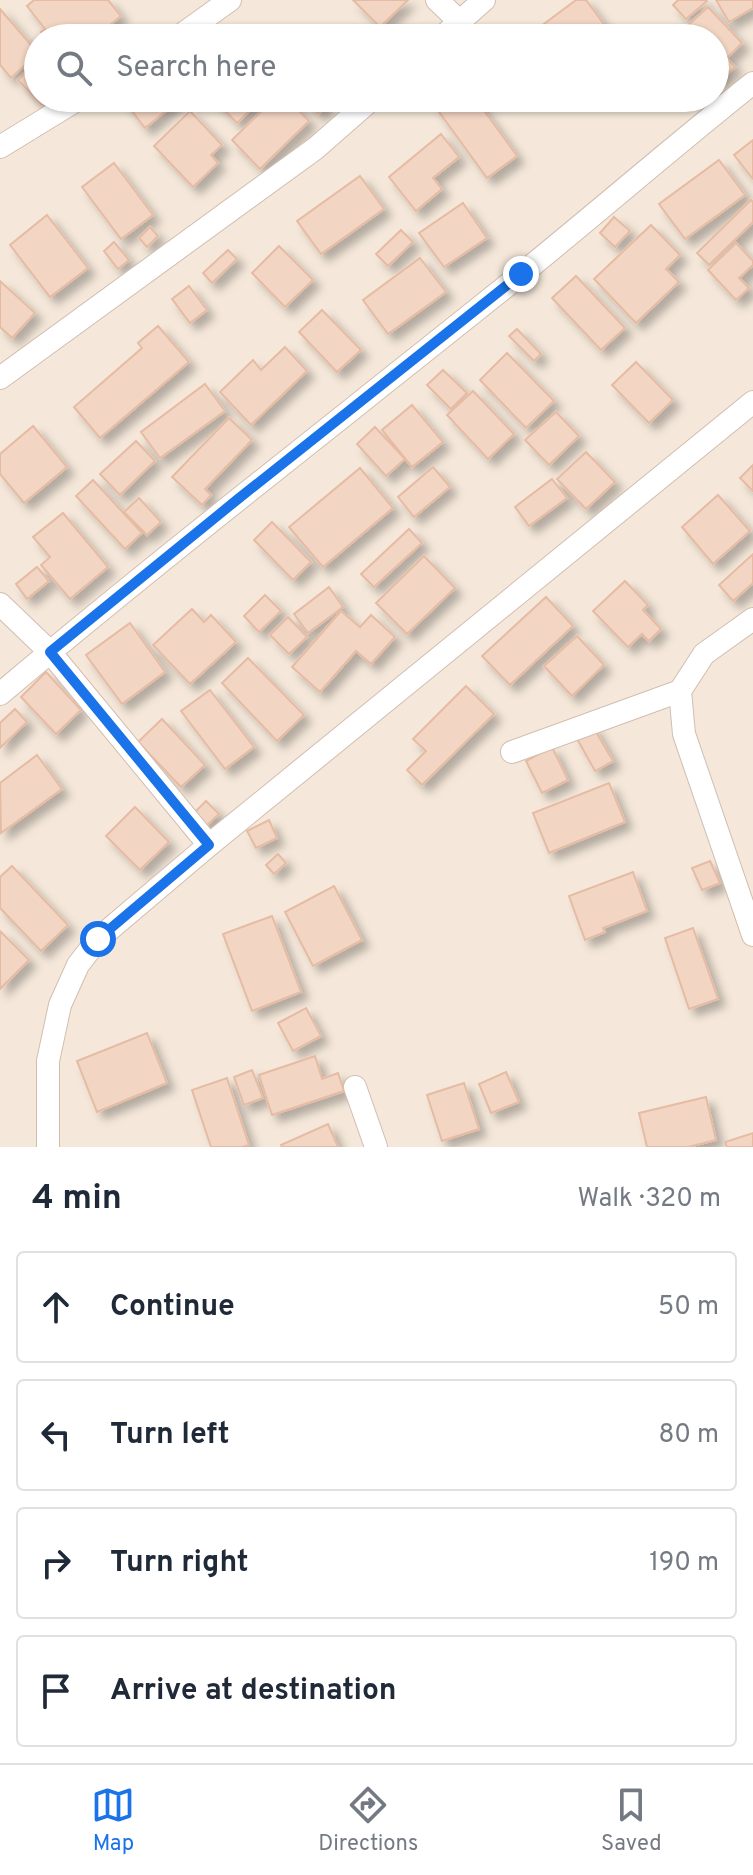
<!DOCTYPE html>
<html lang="en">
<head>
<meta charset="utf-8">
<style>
  body { margin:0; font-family:Overpass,sans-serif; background:#f6f6f7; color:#1f2937 }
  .stop { position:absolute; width:24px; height:24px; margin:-18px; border:6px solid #1a73e8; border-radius:50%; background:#fff }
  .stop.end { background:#1a73e8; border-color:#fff; box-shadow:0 2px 8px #0008 }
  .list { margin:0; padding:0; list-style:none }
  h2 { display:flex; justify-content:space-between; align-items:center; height:104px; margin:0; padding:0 32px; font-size:34px }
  h2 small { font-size:26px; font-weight:400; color:#747a83 }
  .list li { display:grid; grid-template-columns:52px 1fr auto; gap:24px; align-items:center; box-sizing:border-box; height:112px; margin:0 16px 16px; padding:0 16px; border:2px solid #e0e1e3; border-radius:8px }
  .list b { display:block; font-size:30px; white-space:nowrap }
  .list em { font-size:26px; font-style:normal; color:#747a83 }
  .icon { flex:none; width:44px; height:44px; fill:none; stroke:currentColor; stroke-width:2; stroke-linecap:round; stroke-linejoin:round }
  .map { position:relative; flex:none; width:753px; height:1147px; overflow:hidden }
  .search { position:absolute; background:#fff; box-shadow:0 2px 6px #0004; left:24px; right:24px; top:24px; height:88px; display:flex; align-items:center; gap:20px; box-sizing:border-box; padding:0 28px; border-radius:44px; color:#747a83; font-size:30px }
  .sheet { height:616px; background:#fff }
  nav { display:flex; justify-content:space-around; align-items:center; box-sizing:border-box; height:112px; border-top:2px solid #e0e1e3; background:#fff; font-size:22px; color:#747a83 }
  nav a { display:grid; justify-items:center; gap:4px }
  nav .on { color:#1a73e8 }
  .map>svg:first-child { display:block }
</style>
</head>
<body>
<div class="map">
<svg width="753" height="1147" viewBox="0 0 753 1147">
  <defs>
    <filter id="shadow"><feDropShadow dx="7" dy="7" stdDeviation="4" flood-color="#0004"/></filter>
  </defs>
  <rect width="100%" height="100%" fill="#fdf6ec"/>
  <path fill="#f5e8da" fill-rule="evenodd" d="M 0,0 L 753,0 L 753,1147 L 0,1147 ZM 38,38 L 715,38 L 715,98 L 38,98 Z"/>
  <g fill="#f3d5c3" stroke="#e6bba3" stroke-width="2" filter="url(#shadow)">
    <polygon points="34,0 108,0 121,16 94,38 45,38 41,32 45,29 27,6"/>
    <polygon points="353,0 408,0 380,27"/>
    <polygon points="576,0 586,0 614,38 532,38 529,35"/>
    <polygon points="678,0 706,0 707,1 686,19 673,5"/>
    <polygon points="716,0 753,0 753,8 729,22"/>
    <polygon points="708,7 742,43 727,58 735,67 718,83 715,80 715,38 674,38"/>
    <polygon points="0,9 38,53 11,78 0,65"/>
    <polygon points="38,60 38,98 49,98 42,105 18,80"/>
    <polygon points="130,98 182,98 145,128 125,102"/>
    <polygon points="213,98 263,98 237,123"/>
    <polygon points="275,98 287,98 309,121 260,169 232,140"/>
    <polygon points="302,98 320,98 327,106 318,114"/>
    <polygon points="443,98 475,98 517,156 487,178 434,105"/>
    <polygon points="190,111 222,145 211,155 218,163 193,187 154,146"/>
    <polygon points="441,134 459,157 433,178 442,189 416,211 389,177"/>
    <polygon points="753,140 753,179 734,155"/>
    <polygon points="719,160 745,195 685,239 659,204"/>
    <polygon points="114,163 153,215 121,239 82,187"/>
    <polygon points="360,176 384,209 321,254 297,221"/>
    <polygon points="751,200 753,202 753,222 709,265 697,253"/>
    <polygon points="463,203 487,238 444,267 419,233"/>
    <polygon points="47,215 88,268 50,297 10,245"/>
    <polygon points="614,217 630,231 615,247 600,233"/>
    <polygon points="651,225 680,255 666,269 679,282 636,323 594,279"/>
    <polygon points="150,227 158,236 147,247 139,238"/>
    <polygon points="401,230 413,242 388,266 376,254"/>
    <polygon points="114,242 129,260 118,269 104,251"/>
    <polygon points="736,243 753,261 753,265 739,278 749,288 736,300 708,270"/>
    <polygon points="279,246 313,280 285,307 252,273"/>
    <polygon points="228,250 237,259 212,283 203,273"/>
    <polygon points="420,258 446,292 388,334 363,300"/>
    <polygon points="576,276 625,328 601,350 552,298"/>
    <polygon points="0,281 35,313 12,338 0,327"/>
    <polygon points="189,286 207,310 190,323 172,299"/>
    <polygon points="322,310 361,350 337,372 299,332"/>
    <polygon points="158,326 189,362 100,438 74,407 142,348 138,343"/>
    <polygon points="517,329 541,354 534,361 509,336"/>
    <polygon points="285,347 307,371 251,425 220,392 253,360 261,370"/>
    <polygon points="507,353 554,401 526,428 480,380"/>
    <polygon points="636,362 673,400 649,423 612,385"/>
    <polygon points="443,370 467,393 451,409 427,385"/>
    <polygon points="205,384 225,411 160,458 141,432"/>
    <polygon points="473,391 514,434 488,459 447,415"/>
    <polygon points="412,405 443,442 412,467 382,430"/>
    <polygon points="556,412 579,436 549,465 525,440"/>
    <polygon points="229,418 252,440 205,489 211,495 202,505 172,477"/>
    <polygon points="33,426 67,467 24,503 0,474 0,454"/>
    <polygon points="375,427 405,459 386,476 357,444"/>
    <polygon points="136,441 155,461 120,495 100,474"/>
    <polygon points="586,452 615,482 586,509 557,479"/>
    <polygon points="753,465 753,491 740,478"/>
    <polygon points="433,467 450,487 414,517 398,497"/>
    <polygon points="360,468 393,508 323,567 289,527"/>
    <polygon points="552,479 567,498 529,526 515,507"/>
    <polygon points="93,480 142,533 125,549 76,496"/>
    <polygon points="718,495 750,531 713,564 682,527"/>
    <polygon points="139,498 161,522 147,535 124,512"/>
    <polygon points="63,513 108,567 70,599 41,565 50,557 33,537"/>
    <polygon points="272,522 311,562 293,580 254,540"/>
    <polygon points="409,529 422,543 374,587 361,574"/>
    <polygon points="753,554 753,583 733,601 719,585"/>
    <polygon points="424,556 455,588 407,634 376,603"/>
    <polygon points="37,567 49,581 27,599 16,584"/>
    <polygon points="625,581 648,605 643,610 661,629 649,641 642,634 628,647 593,611"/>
    <polygon points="329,587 343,607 308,633 294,614"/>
    <polygon points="265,595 281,611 259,632 244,616"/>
    <polygon points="546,597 573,626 510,685 482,656"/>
    <polygon points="192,609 204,622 211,615 236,642 190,684 153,645"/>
    <polygon points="341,611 360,627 371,615 395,637 371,664 356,651 320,692 292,667"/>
    <polygon points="288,617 307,637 289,654 270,635"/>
    <polygon points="130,623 165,672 122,704 86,655"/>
    <polygon points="577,636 604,665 572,696 544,666"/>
    <polygon points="248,658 304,715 277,741 222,683"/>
    <polygon points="46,672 81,710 56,734 21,697"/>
    <polygon points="466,686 494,714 422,785 407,770 426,751 413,739"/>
    <polygon points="210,690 254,747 225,769 181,711"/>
    <polygon points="15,709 27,722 0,748 0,723"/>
    <polygon points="162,719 205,765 181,787 138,742"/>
    <polygon points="592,725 613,761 595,771 575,735"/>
    <polygon points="552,747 568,780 542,793 526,761"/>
    <polygon points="37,755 62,789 1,833 0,783"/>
    <polygon points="609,783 625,822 549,853 533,813"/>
    <polygon points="206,801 219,814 205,827 193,814"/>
    <polygon points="135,807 169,842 140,870 106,836"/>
    <polygon points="269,820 277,838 256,848 247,831"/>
    <polygon points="278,854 286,863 274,874 266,865"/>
    <polygon points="710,861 720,883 702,890 692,868"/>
    <polygon points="12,866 68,925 41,951 0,908 0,877"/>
    <polygon points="633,872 647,911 603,928 605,932 585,940 569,896"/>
    <polygon points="334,886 362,940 313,966 285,912"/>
    <polygon points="272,916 301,992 252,1011 223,934"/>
    <polygon points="693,928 718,999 689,1009 665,938"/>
    <polygon points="0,931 29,960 0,989"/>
    <polygon points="306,1008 321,1036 293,1051 278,1023"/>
    <polygon points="147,1033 167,1083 97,1112 77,1061"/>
    <polygon points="315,1056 322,1079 338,1073 344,1091 272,1115 259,1075"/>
    <polygon points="252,1070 263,1098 244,1105 234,1077"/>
    <polygon points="506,1072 519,1102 491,1113 479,1084"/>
    <polygon points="227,1078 249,1145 242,1147 211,1147 192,1090"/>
    <polygon points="464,1083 479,1129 442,1141 427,1095"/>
    <polygon points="706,1097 716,1140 688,1147 647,1147 639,1113"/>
    <polygon points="328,1124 338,1147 282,1147 281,1145"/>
    <polygon points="753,1133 753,1147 727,1147 725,1142"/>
  </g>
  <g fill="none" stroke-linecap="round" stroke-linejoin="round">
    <defs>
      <g id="minor">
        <polyline points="437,0 459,21"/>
        <polyline points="177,38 230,0"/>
        <polyline points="441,38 484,0"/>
        <polyline points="0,147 80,98"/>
        <polyline points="0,378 316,148 373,98"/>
        <polyline points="0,604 50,652 209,845"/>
        <polyline points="753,619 704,654 680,691 684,734 753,935"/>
        <path d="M 0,694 C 170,551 346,415 519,276 C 598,212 674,146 753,83"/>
        <polyline points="512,752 680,691"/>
        <polyline points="355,1087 376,1147"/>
        <polyline points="48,1147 48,1061 60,1005 78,965 98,939 209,845 753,402"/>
      </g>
    </defs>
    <use href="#minor" stroke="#d1beb0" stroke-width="24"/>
    <use href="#minor" stroke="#fff" stroke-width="22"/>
  </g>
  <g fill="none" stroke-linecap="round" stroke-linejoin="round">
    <polyline stroke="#1a73e8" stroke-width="10" points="98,939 209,845 50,652 238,499 521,274"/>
  </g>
</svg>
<div class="stop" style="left:98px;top:939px"></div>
<div class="stop end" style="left:521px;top:274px"></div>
<div class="search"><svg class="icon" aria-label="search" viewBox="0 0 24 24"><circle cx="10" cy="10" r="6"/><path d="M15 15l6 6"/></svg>Search here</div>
</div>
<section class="sheet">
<h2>4 min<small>Walk · 320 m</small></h2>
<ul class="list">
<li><svg class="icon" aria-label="ahead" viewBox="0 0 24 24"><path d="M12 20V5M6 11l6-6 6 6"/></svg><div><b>Continue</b></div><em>50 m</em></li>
<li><svg class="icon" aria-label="left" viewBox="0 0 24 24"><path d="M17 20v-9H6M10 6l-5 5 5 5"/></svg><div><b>Turn left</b></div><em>80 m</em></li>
<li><svg class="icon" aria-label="right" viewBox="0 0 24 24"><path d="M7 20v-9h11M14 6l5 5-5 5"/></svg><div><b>Turn right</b></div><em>190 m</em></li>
<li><svg class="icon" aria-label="arrive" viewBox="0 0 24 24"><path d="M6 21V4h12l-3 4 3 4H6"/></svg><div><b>Arrive at destination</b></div></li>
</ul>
</section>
<nav>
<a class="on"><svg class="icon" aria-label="map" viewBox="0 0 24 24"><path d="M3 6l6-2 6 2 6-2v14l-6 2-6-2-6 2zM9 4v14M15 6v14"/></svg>Map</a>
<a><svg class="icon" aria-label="directions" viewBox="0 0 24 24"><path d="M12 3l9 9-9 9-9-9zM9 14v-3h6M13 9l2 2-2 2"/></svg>Directions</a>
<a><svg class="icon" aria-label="saved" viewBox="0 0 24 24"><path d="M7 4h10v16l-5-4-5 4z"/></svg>Saved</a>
</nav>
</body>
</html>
